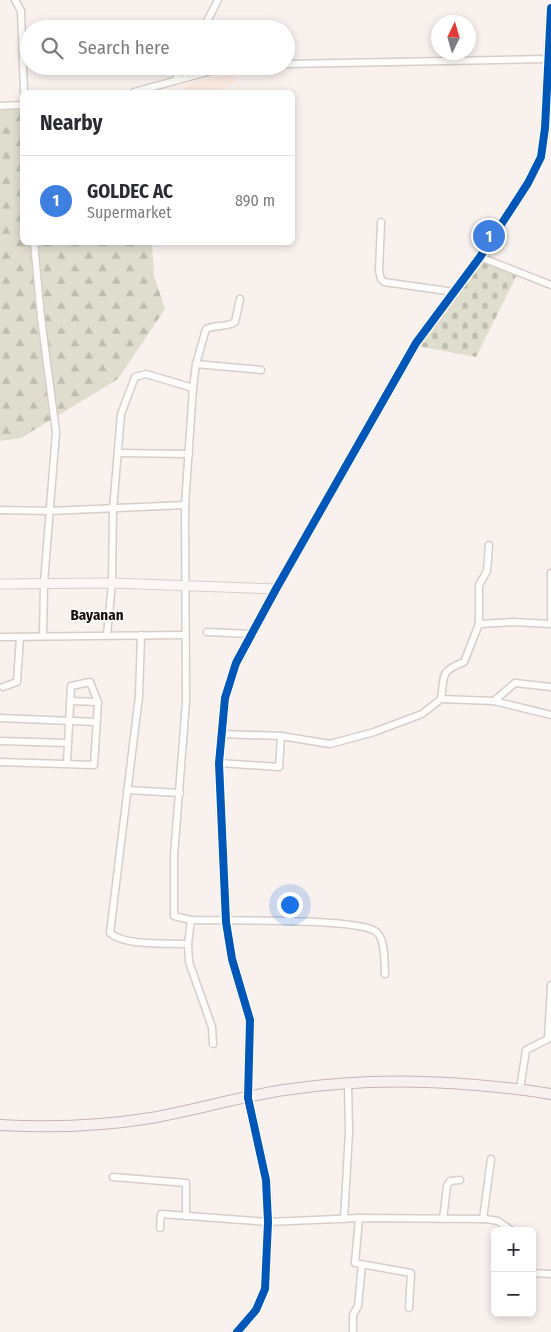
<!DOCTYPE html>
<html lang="en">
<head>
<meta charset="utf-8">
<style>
  body { margin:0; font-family:"Fira Sans Condensed",sans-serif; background:#f7f7f7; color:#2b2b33 }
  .controls { position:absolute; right:15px; bottom:15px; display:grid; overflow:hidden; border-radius:8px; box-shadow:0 2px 8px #0003 }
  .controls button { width:45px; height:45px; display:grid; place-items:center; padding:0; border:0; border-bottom:1px solid #e1e1e2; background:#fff; color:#2b2b33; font:25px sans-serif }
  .compass { position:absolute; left:431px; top:15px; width:45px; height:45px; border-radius:50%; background:#fff; box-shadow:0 2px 8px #0003; rotate:5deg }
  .you { position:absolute; left:289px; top:904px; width:18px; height:18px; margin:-12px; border:4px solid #fff; border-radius:50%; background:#1a73e8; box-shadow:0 0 0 8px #1a73e833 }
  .badge { display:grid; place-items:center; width:32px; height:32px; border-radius:50%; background:#0f766e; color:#fff; font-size:16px; font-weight:700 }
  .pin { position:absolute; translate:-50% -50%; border:2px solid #fff; box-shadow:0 1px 5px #0006 }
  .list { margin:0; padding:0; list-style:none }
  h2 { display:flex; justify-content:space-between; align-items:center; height:65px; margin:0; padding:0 20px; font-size:21px }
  h2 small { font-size:16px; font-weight:400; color:#7c7c81 }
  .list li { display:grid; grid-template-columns:32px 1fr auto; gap:15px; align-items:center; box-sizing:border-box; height:90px; padding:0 20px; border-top:1px solid #e1e1e2 }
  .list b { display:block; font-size:19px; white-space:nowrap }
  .list p { margin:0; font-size:16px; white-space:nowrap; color:#7c7c81 }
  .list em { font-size:16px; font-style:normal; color:#7c7c81 }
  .icon { flex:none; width:28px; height:28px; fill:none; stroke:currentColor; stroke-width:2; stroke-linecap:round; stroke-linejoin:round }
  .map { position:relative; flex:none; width:551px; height:1332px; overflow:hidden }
  .search { position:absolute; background:#fff; box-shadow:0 2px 8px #0003; left:20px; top:20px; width:275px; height:55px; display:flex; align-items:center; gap:12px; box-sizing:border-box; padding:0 18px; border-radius:28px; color:#7c7c81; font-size:19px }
  .panel { position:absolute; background:#fff; box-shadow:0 2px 8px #0003; left:20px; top:90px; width:275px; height:155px; border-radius:8px }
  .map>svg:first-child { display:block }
</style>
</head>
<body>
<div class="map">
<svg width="551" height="1332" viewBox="0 0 551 1332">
  <defs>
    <pattern id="forest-firs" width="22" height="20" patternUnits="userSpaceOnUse" patternTransform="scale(1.25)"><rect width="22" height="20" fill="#deddce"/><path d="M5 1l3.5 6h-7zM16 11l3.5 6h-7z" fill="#bebdb0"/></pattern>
    <pattern id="cemetery-stones" width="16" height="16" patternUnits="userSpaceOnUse" patternTransform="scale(1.25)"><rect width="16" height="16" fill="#deddce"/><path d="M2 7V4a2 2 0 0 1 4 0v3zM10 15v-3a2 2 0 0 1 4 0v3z" fill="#bebdb0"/></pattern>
  </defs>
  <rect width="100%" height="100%" fill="#f9f1ed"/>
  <polygon fill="#fceae0" points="231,74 235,82 217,92 184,92 183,85"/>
  <polygon fill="url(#forest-firs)" points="22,109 22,242 152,243 154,276 165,309 118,379 21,438 0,441 0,110"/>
  <polygon fill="url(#cemetery-stones)" points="481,262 517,275 476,357 418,346"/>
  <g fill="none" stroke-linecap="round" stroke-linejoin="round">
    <defs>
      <g id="street">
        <polyline points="15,0 21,11 24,92"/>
        <polyline points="203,29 218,0"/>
        <polyline points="286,64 549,59"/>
        <polyline points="176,79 182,66"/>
        <polyline points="134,92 229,66"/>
        <polyline points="0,106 22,105"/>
        <polyline points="381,222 379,271 381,279 384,282 454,292"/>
        <polyline points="34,242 41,318 56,432 44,583 43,636"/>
        <polyline points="480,257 551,285"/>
        <polyline points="196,364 261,370"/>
        <polyline points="118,453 189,454"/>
        <polyline points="0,510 50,511 185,505"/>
        <polyline points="479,624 479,585 487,571 489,545"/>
        <polyline points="207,632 251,634"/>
        <polyline points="107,635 112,583 113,509 121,414 135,377 146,374 193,388"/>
        <path d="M 141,635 L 139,696 L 110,933 C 124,946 168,943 188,944"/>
        <polyline points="0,637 185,635"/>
        <polyline points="3,687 17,682 20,637"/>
        <polyline points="441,699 494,701 551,715"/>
        <polyline points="70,701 98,702"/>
        <polyline points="494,701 515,683 551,687"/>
        <polyline points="0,718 96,722"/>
        <path d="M 221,734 L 281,736 L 330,744 L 374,732 L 422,714 L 441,699 C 445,674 439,672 464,662 L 479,624 L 513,622 L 551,624 L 551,573"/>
        <polyline points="0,741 68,743"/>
        <polyline points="0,762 94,765 98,702 90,682 71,686 67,764"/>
        <polyline points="219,763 279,767 281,736"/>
        <polyline points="127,790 180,793"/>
        <path d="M 191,920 C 223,921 354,918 375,931 C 386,938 384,962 385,974"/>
        <path d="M 213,1044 L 212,1027 L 189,962 L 188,944 L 191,920 L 174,916 L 174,856 L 186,702 L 185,505 L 193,388 L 196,364 L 206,329 C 216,324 226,328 235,322 L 240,299"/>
        <polyline points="520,1089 526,1050 548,1039 551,985"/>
        <polyline points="113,1177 186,1183 186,1216"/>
        <polyline points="359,1218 355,1263 411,1273 409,1308"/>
        <polyline points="344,1219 349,1132 348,1083"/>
        <polyline points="443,1219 447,1186 450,1181 460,1180"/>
        <polyline points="483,1219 491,1159"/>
        <polyline points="160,1228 161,1214 268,1222 359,1218 486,1219 498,1221 512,1231"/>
        <polyline points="532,1273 551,1274"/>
        <polyline points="353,1332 353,1315 358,1306 362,1265"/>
      </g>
      <g id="secondary">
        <polyline points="0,584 112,583 276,589"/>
        <polyline points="237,1332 256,1310 265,1289 268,1222 266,1180 248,1098 250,1020 232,959 226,922 219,763 225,698 236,663 276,589 416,343 480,257 528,183 541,157 545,128 551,8"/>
      </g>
      <path id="primary" d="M 0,1125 C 50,1128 101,1126 151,1118 C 195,1110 239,1097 284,1090 C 373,1076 462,1080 551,1094"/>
    </defs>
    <use href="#street" stroke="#d6cec9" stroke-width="9"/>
    <use href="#secondary" stroke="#d6cec9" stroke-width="11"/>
    <use href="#primary" stroke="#c5b6b5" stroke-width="12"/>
    <use href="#street" stroke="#fefdfc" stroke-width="6"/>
    <use href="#secondary" stroke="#fcf7f6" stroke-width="9"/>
    <use href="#primary" stroke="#f8f0f0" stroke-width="10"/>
    <defs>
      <polyline id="cycleway" points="237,1332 256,1310 265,1289 268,1222 266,1180 248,1098 250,1020 232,959 226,922 219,763 225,698 236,663 276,589 416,343 480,257 528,183 541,157 545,128 551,8"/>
    </defs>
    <use href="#cycleway" stroke="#fff" stroke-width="11"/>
    <use href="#cycleway" stroke="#0057b8" stroke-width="8"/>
  </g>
  <g text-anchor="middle" stroke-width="4.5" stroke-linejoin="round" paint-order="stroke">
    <g font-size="15" font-weight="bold" fill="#19100c" stroke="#fff">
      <text x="97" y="620">Bayanan</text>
    </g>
  </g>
</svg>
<div class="controls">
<button>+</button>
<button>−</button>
</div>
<svg class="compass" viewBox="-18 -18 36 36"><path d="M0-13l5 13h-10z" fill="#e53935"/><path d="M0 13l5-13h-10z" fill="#7c7c81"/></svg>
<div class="you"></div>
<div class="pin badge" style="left:489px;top:236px;background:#3f7fe0">1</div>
<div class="search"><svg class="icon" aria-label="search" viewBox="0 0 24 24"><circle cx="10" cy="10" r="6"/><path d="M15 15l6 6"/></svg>Search here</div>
<section class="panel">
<h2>Nearby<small></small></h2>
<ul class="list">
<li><span class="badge" style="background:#3f7fe0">1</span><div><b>GOLDEC AC</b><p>Supermarket</p></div><em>890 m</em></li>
</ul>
</section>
</div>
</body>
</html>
